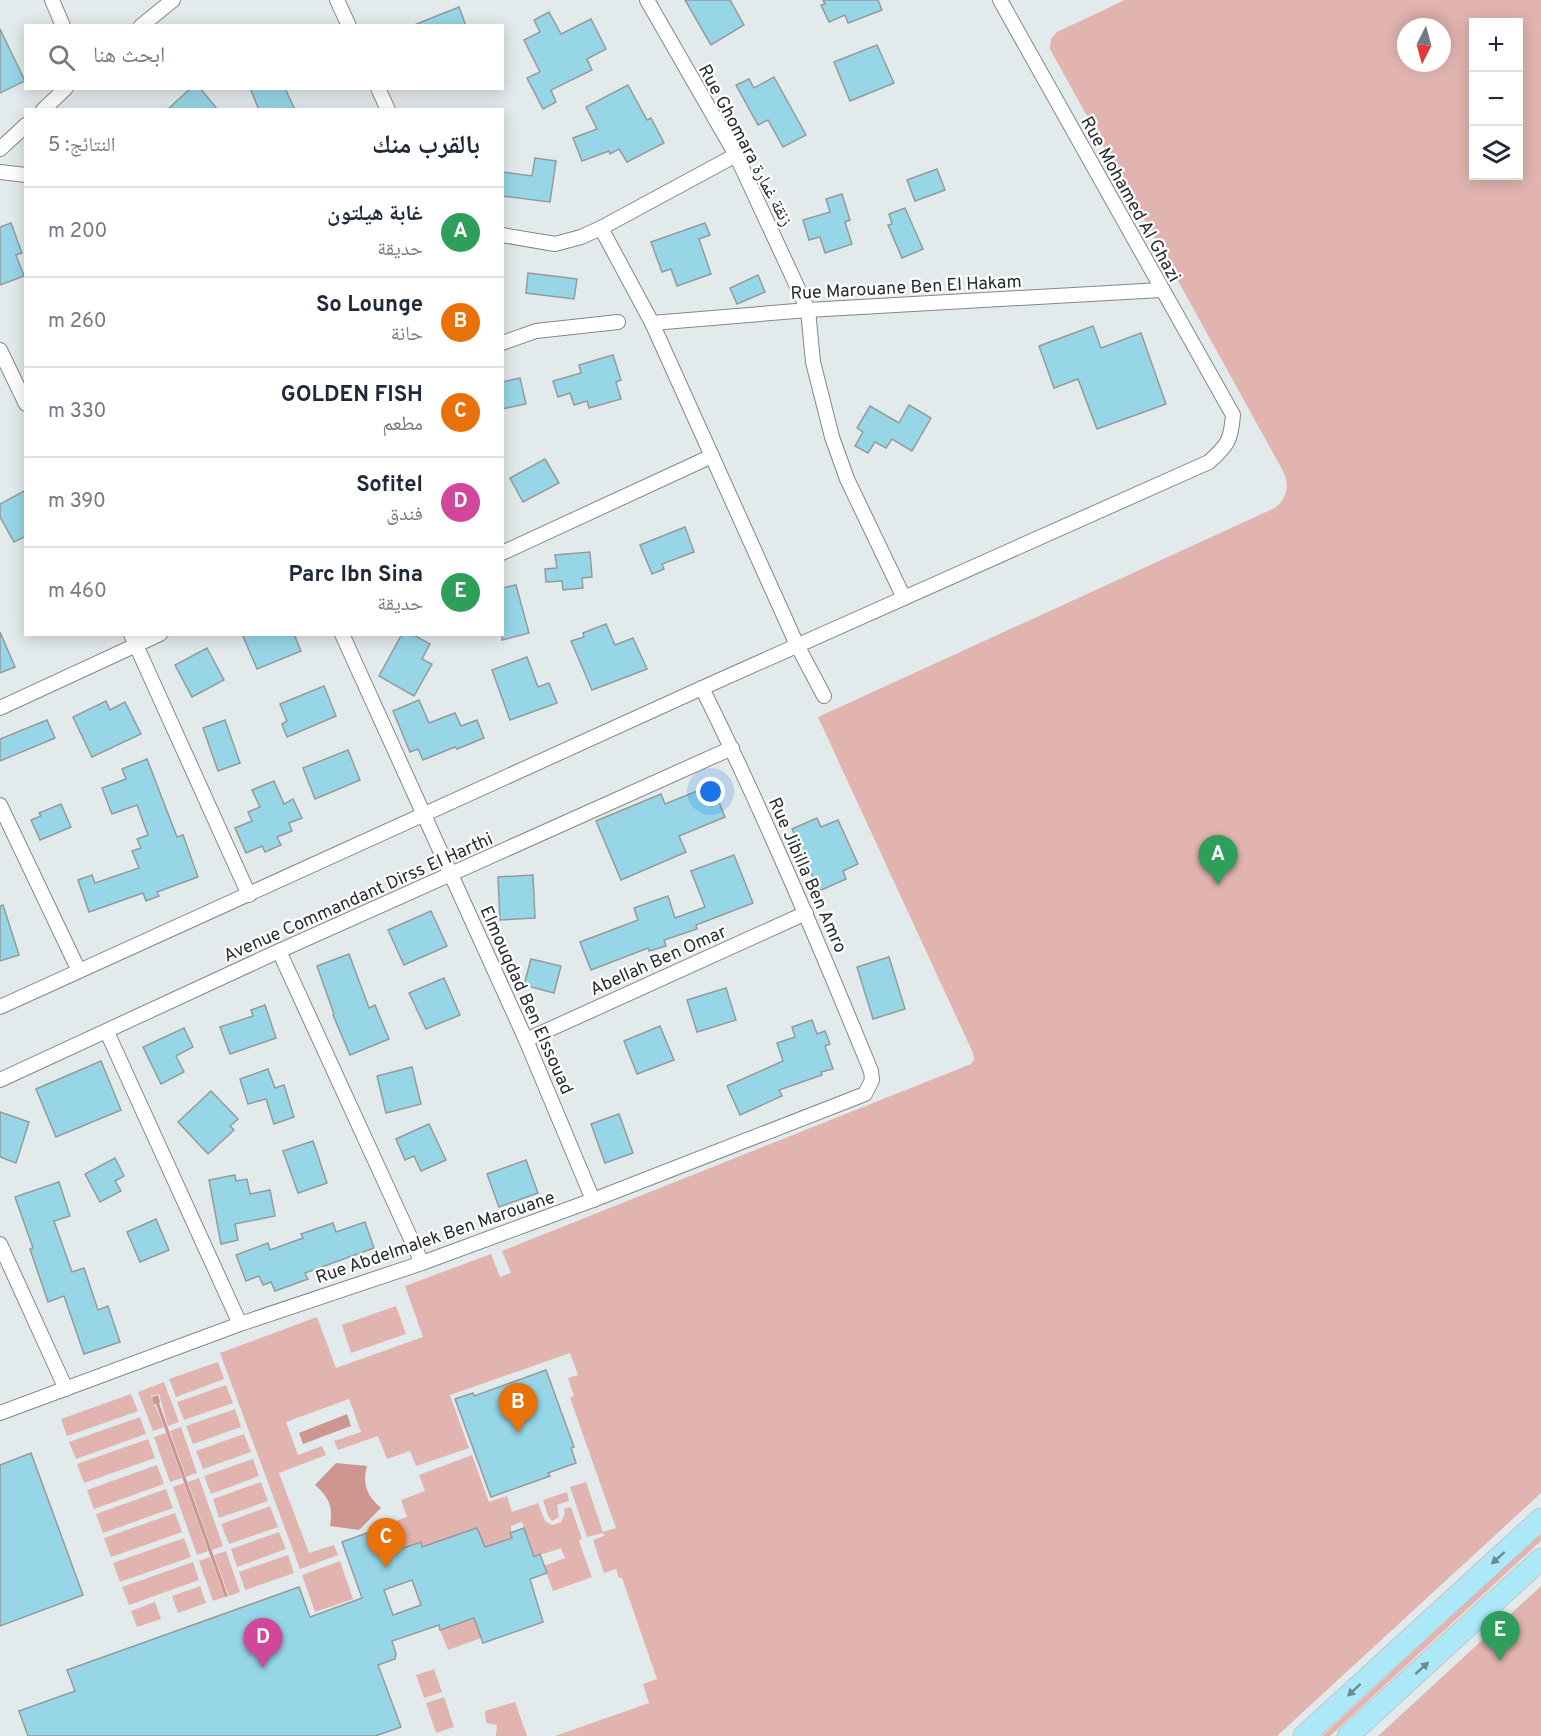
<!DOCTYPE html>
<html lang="ar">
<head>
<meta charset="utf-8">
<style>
  body { margin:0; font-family:Overpass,"Noto Naskh Arabic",sans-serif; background:#f6f6f7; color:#1f2937; direction:rtl }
  .controls { position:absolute; right:18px; top:18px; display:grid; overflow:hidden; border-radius:0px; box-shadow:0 3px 15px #0003 }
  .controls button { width:54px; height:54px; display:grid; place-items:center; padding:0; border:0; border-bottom:2px solid #e0e1e3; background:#fff; color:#1f2937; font:30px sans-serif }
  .compass { position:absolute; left:1397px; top:18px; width:54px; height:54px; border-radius:50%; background:#fff; box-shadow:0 3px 15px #0003; rotate:186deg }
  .you { position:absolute; left:711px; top:792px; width:21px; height:21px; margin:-15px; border:4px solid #fff; border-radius:50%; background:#1a73e8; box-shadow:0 0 0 9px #1a73e833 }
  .badge { display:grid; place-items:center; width:39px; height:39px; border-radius:50%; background:#d93025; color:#fff; font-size:20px; font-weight:700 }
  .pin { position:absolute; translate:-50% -50px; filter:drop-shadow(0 2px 3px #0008) }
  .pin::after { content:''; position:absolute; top:32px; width:21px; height:18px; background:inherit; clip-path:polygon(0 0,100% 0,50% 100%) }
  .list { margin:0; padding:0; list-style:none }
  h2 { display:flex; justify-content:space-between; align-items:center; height:78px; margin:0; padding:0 24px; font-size:26px }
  h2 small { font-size:20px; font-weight:400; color:#747a83 }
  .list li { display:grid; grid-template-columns:39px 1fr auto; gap:18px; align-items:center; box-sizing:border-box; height:90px; padding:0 24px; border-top:2px solid #e0e1e3 }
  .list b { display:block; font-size:22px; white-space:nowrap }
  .list p { margin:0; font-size:20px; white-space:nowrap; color:#747a83 }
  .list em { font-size:20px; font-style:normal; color:#747a83 }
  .icon { flex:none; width:33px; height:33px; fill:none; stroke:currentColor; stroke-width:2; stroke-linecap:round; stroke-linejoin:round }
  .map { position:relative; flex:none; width:1541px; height:1736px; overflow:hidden; direction:ltr }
  .search { position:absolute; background:#fff; box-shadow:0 3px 15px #0003; left:24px; top:24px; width:480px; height:66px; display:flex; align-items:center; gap:15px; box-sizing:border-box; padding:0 21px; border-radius:0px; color:#747a83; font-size:22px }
  .panel { position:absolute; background:#fff; box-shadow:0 3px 15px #0003; left:24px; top:108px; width:480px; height:528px; border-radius:0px; direction:rtl }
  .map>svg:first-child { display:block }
</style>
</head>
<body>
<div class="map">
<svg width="1541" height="1736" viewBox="0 0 1541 1736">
  <rect width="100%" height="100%" fill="#e3eaec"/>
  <g fill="#e1b4b0" fill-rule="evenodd">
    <path d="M 1125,0 L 1541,0 L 1541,1493 L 1277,1736 L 555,1736 L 649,1703 L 643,1684 L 657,1679 L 622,1578 L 619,1578 L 616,1569 L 604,1573 L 593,1540 L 604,1536 L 603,1533 L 587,1537 L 570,1487 L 586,1482 L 603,1532 L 616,1528 L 570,1398 L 574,1396 L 568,1378 L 578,1375 L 570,1353 L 450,1395 L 469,1448 L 416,1466 L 410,1451 L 387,1459 L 378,1436 L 338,1450 L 334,1441 L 361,1432 L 349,1399 L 286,1422 L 298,1455 L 322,1446 L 326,1455 L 279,1473 L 309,1553 L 334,1545 L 338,1555 L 300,1569 L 220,1353 L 317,1317 L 336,1368 L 423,1337 L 405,1286 L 491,1254 L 500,1277 L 511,1273 L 502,1251 L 971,1064 L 974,1060 L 973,1053 L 818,717 L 1275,508 C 1287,498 1290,485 1283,471 L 1050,49 L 1051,39 L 1057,32 ZM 1474,22 L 1518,22 L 1518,176 L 1474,176 ZM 1406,27 L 1442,27 L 1442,63 L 1406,63 Z"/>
    <polygon points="396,1306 406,1334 351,1353 342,1325"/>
    <polygon points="218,1362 224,1379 176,1397 169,1379"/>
    <polygon points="164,1382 179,1422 168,1426 159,1394 151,1396 164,1427 153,1431 138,1392"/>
    <polygon points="226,1385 233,1403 184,1420 177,1402"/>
    <polygon points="131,1394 138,1411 67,1436 61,1419"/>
    <polygon points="235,1409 241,1427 193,1444 186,1426"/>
    <polygon points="140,1417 146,1434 76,1459 69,1442"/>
    <polygon points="181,1427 197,1473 186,1477 170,1431"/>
    <polygon points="166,1433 182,1478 170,1482 154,1437"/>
    <polygon points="244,1434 251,1452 203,1469 196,1451"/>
    <polygon points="148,1439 155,1458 84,1483 77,1464"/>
    <polygon points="472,1455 489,1502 507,1496 512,1512 538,1503 545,1521 552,1525 561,1522 565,1514 564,1509 571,1507 582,1539 579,1540 580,1544 592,1577 553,1591 544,1566 565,1558 561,1548 534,1557 522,1522 511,1526 512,1538 489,1546 484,1545 477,1528 422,1547 420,1542 402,1549 393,1522 407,1517 401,1500 425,1491 419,1475"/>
    <polygon points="253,1459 259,1476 211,1494 204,1476"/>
    <polygon points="157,1465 164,1484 94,1509 87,1490"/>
    <polygon points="199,1478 223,1546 212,1550 188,1482"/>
    <polygon points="261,1482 268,1501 219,1518 213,1499"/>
    <polygon points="184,1483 208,1551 197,1555 173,1487"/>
    <polygon points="166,1489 173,1508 103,1533 96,1514"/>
    <polygon points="567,1492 569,1501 557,1505 559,1517 552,1521 548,1516 543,1500"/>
    <polygon points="270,1506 278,1527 229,1544 221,1524"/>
    <polygon points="175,1513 182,1532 111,1557 104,1538"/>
    <polygon points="279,1532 286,1549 237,1567 231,1549"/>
    <polygon points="1541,1533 1541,1541 1330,1736 1322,1736"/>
    <polygon points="184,1538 191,1557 120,1582 113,1563"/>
    <polygon points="226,1551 240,1592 229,1596 214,1555"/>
    <polygon points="288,1555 294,1573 245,1590 239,1572"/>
    <polygon points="210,1557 225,1597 213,1601 199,1561"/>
    <polygon points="340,1561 353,1599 315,1612 302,1575"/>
    <polygon points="193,1562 199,1580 129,1605 122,1587"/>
    <polygon points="200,1586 206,1603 178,1613 172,1596"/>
    <polygon points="1541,1586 1541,1736 1378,1736"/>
    <polygon points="155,1602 161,1619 137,1627 131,1611"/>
    <polygon points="474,1618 481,1638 448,1650 440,1630"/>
    <polygon points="434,1669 442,1692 424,1698 416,1675"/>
    <polygon points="444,1697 454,1727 436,1733 426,1703"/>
    <polygon points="515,1702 527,1736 496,1736 497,1725 486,1723 485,1711"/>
  </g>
  <g fill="#ce9691">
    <polygon points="158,1395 160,1402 159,1403 228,1596 225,1597 156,1404 154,1404 152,1397"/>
    <polygon points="347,1414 351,1426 303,1444 299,1433"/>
    <path d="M 336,1463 L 367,1466 C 362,1484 367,1496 381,1508 L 359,1530 L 330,1526 C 333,1507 330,1498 315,1485 Z"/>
  </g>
  <g fill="#97d6e7" stroke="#949b9d" stroke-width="1.5" fill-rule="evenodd">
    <polygon points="685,0 730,0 744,25 711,45"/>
    <polygon points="823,0 878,0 882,10 848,23 845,15 829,22 821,5 825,4"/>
    <polygon points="459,7 466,26 414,26 414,25"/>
    <polygon points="549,12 561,34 591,19 606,49 587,59 592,70 551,90 556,102 543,109 527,78 540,72 524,40 540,32 534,20"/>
    <polygon points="0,29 25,81 0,93"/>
    <polygon points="877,45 894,83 850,101 834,62"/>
    <polygon points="774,77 806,135 783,147 768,120 758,125 736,85 749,79 754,88"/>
    <polygon points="628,85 647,120 651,118 664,143 627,162 619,149 610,154 609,151 582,161 573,138 597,129 586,107"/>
    <polygon points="191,88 200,88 218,110 167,110"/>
    <polygon points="250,88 285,88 295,110 259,110"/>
    <polygon points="535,158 556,161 550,202 502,196 502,172 532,176"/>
    <polygon points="937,169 945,190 915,201 907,180"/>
    <polygon points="842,194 850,220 845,222 852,244 825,253 820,237 809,240 803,220 830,212 826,199"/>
    <polygon points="905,208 923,249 902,258 888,225 892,224 889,214"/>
    <polygon points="11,223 22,253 16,255 24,276 0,285 0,227"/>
    <polygon points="705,223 710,235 699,239 711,274 677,286 671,269 662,272 651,242"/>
    <polygon points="528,273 577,279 574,299 526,293"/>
    <polygon points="758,275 765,292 737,304 730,288"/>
    <polygon points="1093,326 1101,348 1141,333 1166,404 1097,429 1078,379 1054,388 1039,346"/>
    <polygon points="613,355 621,380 616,382 621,399 589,408 587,401 574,405 570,393 558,397 553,381 581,373 579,365"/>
    <polygon points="520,378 526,404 502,409 502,382"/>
    <polygon points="909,405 931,418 912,451 892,439 886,448 875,442 868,453 855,446 863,432 857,428 870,406 899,423"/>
    <polygon points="545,459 559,483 523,502 510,478"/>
    <polygon points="26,490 26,536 14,542 0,517 0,504"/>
    <polygon points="685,527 694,552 662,564 664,569 652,574 640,545"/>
    <polygon points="590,552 592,577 582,578 583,588 563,590 562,581 546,582 545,569 557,568 555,555"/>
    <polygon points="516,585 529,633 502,640 502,588"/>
    <polygon points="606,624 615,645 633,638 647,669 592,690 571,641 584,637 583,633"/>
    <polygon points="0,632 15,667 0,673"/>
    <polygon points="242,634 294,634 301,651 257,669"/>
    <polygon points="402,634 412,634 430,644 422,659 432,664 414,696 379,676"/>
    <polygon points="207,648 224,680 192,697 175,665"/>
    <polygon points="527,657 538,687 549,683 557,703 510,720 492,670"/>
    <polygon points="324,686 336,716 287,737 282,724 287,721 280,704"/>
    <polygon points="419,700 429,723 455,713 461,726 477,720 484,738 457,749 455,747 423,760 418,749 410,752 393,711"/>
    <polygon points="106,701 110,710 125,702 141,734 92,757 73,717"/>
    <polygon points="47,720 55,738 0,761 0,739"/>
    <polygon points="225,720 240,763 218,771 203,728"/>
    <polygon points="348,750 360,780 315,799 303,768"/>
    <polygon points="147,759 177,837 183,835 198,877 157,892 159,896 146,901 143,893 89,912 78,880 92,875 95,883 139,868 132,851 141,848 137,839 148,835 137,805 112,814 102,788 126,779 122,769"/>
    <polygon points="274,781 284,804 293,799 302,818 289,823 292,831 277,837 281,845 265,852 262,846 246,853 235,828 252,821 248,812 260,807 252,790"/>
    <polygon points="712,785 725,817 679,836 686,852 621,880 596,821 661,794 665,804"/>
    <polygon points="61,804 71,827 40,840 31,820 41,816 39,813"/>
    <polygon points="817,818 821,827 838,820 858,864 843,871 846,879 819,891 792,829"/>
    <polygon points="734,855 753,903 696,925 697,929 664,940 666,946 649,951 648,948 591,970 580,942 638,920 634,908 668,896 675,918 705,907 691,871"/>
    <polygon points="533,875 535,918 500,920 498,877"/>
    <polygon points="3,905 19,955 0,961 0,906"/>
    <polygon points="431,911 447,946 404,965 388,930"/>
    <polygon points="349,954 369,1008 375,1005 389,1039 350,1055 333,1015 334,1014 317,966"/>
    <polygon points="889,957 905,1009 873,1019 857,967"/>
    <polygon points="531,959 561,966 554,993 524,985"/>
    <polygon points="444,978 460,1015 426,1029 409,993"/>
    <polygon points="726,988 736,1020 697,1032 687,1000"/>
    <polygon points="265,1005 276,1038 230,1054 220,1027 253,1016 251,1010"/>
    <polygon points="812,1020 817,1034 825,1031 830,1044 825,1046 833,1069 821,1072 822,1075 779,1090 782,1096 740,1115 727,1086 783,1061 777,1043 795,1037 792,1027"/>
    <polygon points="660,1026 674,1060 637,1074 624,1041"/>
    <polygon points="184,1028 193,1047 176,1056 184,1072 161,1084 143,1047"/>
    <polygon points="101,1061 121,1110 56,1137 36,1089"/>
    <polygon points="412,1067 421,1104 386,1113 377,1076"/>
    <polygon points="268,1069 275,1088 284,1085 294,1117 274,1124 266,1099 248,1104 240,1079"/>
    <polygon points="211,1091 238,1119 230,1126 234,1130 208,1154 178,1122"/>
    <polygon points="0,1112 29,1122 16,1163 0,1157"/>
    <polygon points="619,1114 633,1153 605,1163 591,1124"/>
    <polygon points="429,1124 446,1160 421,1171 414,1156 405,1160 396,1139"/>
    <polygon points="313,1141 327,1183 298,1193 283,1151"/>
    <polygon points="115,1158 124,1176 115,1181 121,1191 100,1202 85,1174"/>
    <polygon points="526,1160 538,1193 499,1207 487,1174"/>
    <polygon points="235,1175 236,1181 247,1179 250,1194 270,1190 275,1216 235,1224 238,1240 221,1244 209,1180"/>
    <polygon points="59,1182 70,1216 54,1221 72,1272 84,1268 98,1310 108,1306 120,1342 84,1354 64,1296 48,1302 30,1249 33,1248 15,1197"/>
    <polygon points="156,1219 169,1250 140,1262 127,1232"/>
    <polygon points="365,1222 374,1248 305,1273 308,1279 275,1291 271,1282 263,1285 259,1276 246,1281 236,1255 268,1243 270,1250 303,1238 301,1234 333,1223 336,1232"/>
    <polygon points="546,1370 574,1447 571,1448 576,1463 548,1473 550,1476 491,1497 455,1399 473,1393 474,1396"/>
    <polygon points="31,1453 83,1595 0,1626 0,1465"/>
    <path d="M 389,1525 L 398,1550 L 421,1542 L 422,1547 L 477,1528 L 485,1547 L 512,1538 L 510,1533 L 524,1528 L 534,1557 L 540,1554 L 547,1573 L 530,1579 L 543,1622 L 483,1643 L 474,1618 L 440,1630 L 439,1625 L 392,1641 L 396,1654 L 395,1659 L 378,1665 L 401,1727 L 375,1736 L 28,1736 L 19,1711 L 75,1691 L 67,1670 L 299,1587 L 310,1617 L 362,1598 L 342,1542 ZM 412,1580 L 421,1605 L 393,1615 L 384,1590 Z"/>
  </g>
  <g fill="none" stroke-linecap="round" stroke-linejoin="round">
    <defs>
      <g id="street">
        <polyline points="52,0 63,26"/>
        <polyline points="337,0 349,26"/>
        <polyline points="647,0 736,155 808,310 813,362 832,437 847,479 904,598"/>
        <polyline points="141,26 173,0"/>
        <polyline points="378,88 388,110"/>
        <polyline points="43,110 66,88"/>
        <polyline points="0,149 26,125"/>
        <polyline points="0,172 26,175"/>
        <polyline points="601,228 652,323 797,645 824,696"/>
        <polyline points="502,235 555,244 581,237 601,228 736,155"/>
        <polyline points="652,323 808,310 1161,290"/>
        <polyline points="502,343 536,331 618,322"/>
        <polyline points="0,350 26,404"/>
        <polyline points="502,553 712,456"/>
        <polyline points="131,634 249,895"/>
        <polyline points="342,634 526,1040 593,1200"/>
        <polyline points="0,708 160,634"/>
        <polyline points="0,805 79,971"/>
        <polyline points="279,951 422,1263"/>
        <path d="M 0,1007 L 702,688 L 1209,462 C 1228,445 1231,440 1233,415 L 1000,0"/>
        <polyline points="107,1032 240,1324"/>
        <polyline points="526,1040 806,913"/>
        <polyline points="0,1080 279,951 732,748"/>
        <polyline points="0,1244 66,1389"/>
        <path d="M 0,1413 L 240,1324 L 422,1263 L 593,1200 L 865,1094 L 872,1080 L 871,1071 C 818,942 764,813 702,688"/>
      </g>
      <g id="primary">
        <polyline points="1304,1736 1541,1519"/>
        <polyline points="1348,1736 1541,1559"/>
      </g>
    </defs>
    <use href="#street" stroke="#81888a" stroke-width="16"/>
    <use href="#primary" stroke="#c3c4c4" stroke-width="23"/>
    <use href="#street" stroke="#fff" stroke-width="14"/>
    <use href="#primary" stroke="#ace8f7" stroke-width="21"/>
  </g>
  <defs><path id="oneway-solid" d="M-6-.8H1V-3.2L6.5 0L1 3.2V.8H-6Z" transform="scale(1.5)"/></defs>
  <g fill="#6b8a92">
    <use href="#oneway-solid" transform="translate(1498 1558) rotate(138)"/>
    <use href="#oneway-solid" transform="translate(1422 1668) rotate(-42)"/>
    <use href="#oneway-solid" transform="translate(1354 1690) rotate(137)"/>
  </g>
  <g text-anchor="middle" stroke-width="4.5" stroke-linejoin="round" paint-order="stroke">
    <g font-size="18" fill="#2a2d2e" stroke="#fff">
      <text transform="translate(746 145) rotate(62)" y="6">Rue Ghomara زنقة غمارة</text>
      <text transform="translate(1131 199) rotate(61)" y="6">Rue Mohamed Al Ghazi</text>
      <text transform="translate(906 287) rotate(-3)" y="6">Rue Marouane Ben El Hakam</text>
      <text transform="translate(808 875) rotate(66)" y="6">Rue Jibilla Ben Amro</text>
      <text transform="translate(358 897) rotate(-24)" y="6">Avenue Commandant Dirss El Harthi</text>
      <text transform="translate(658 960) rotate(-24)" y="6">Abellah Ben Omar</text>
      <text transform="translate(527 1000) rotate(66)" y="6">Elmouqdad Ben Elssouad</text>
      <text transform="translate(435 1237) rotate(-19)" y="6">Rue Abdelmalek Ben Marouane</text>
    </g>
  </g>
</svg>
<div class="controls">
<button>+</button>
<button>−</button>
<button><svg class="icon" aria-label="layers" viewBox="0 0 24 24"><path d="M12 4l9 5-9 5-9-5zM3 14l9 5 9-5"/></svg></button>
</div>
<svg class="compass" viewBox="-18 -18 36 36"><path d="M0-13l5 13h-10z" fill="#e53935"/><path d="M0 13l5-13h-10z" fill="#747a83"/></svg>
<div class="you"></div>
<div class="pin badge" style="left:1218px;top:885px;background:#2e9e5b">A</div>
<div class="pin badge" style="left:518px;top:1433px;background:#e8710a">B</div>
<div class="pin badge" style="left:386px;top:1568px;background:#e8710a">C</div>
<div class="pin badge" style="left:263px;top:1668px;background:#d1479c">D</div>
<div class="pin badge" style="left:1500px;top:1661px;background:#2e9e5b">E</div>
<div class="search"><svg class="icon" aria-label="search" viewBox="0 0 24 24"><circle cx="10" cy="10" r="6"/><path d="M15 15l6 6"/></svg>ابحث هنا</div>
<section class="panel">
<h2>بالقرب منك<small>النتائج: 5</small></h2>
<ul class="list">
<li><span class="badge" style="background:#2e9e5b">A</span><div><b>غابة هيلتون</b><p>حديقة</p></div><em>200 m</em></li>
<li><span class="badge" style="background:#e8710a">B</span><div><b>So Lounge</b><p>حانة</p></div><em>260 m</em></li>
<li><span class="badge" style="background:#e8710a">C</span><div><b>GOLDEN FISH</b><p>مطعم</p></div><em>330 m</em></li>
<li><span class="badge" style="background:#d1479c">D</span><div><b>Sofitel</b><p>فندق</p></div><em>390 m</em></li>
<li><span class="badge" style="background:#2e9e5b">E</span><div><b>Parc Ibn Sina</b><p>حديقة</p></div><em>460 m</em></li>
</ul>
</section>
</div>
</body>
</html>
